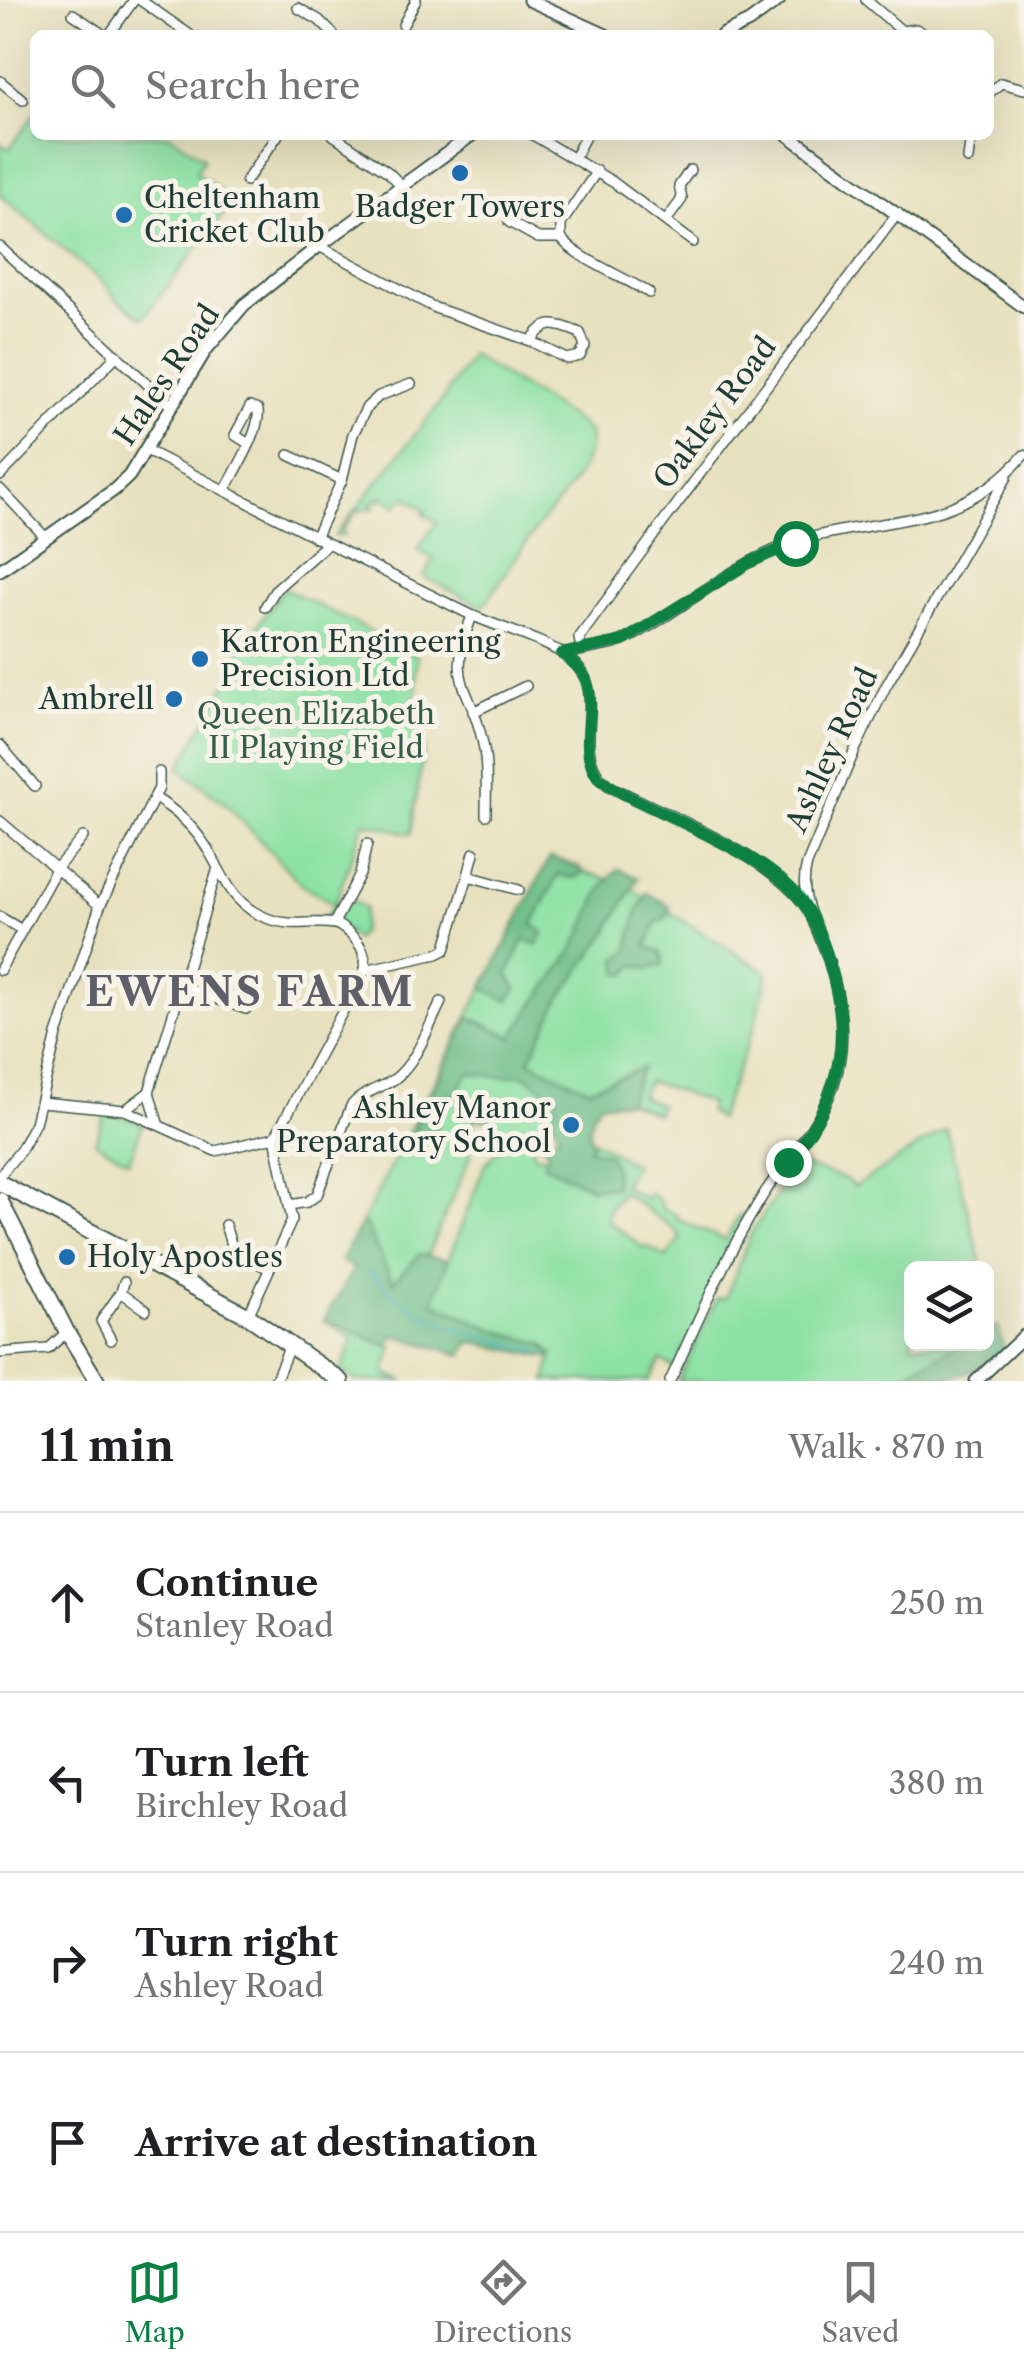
<!DOCTYPE html>
<html lang="en">
<head>
<meta charset="utf-8">
<style>
  body { margin:0; font-family:"Libre Caslon Text",serif; background:#f6f6f6; color:#202124 }
  .controls { position:absolute; right:30px; bottom:30px; display:grid; overflow:hidden; border-radius:15px; box-shadow:0 10px 40px #0002 }
  .controls button { width:90px; height:90px; display:grid; place-items:center; padding:0; border:0; border-bottom:2px solid #e0e0e0; background:#fff; color:#202124; font:50px sans-serif }
  .stop { position:absolute; width:30px; height:30px; margin:-22px; border:8px solid #0b8043; border-radius:50%; background:#fff }
  .stop.end { background:#0b8043; border-color:#fff; box-shadow:0 2px 10px #0008 }
  .list { margin:0; padding:0; list-style:none }
  h2 { display:flex; justify-content:space-between; align-items:center; height:130px; margin:0; padding:0 40px; font-size:42px }
  h2 small { font-size:32px; font-weight:400; color:#757577 }
  .list li { display:grid; grid-template-columns:65px 1fr auto; gap:30px; align-items:center; box-sizing:border-box; height:180px; padding:0 40px; border-top:2px solid #e0e0e0 }
  .list b { display:block; font-size:38px; white-space:nowrap }
  .list p { margin:0; font-size:32px; white-space:nowrap; color:#757577 }
  .list em { font-size:32px; font-style:normal; color:#757577 }
  .icon { flex:none; width:55px; height:55px; fill:none; stroke:currentColor; stroke-width:2; stroke-linecap:round; stroke-linejoin:round }
  .map { position:relative; flex:none; width:1024px; height:1381px; overflow:hidden }
  .search { position:absolute; background:#fff; box-shadow:0 10px 40px #0002; left:30px; right:30px; top:30px; height:110px; display:flex; align-items:center; gap:25px; box-sizing:border-box; padding:0 35px; border-radius:15px; color:#757577; font-size:38px }
  .sheet { height:850px; background:#fff }
  nav { display:flex; justify-content:space-around; align-items:center; box-sizing:border-box; height:140px; border-top:2px solid #e0e0e0; background:#fff; font-size:28px; color:#757577 }
  nav a { display:grid; justify-items:center; gap:5px }
  nav .on { color:#0b8043 }
  .map>svg:first-child { display:block }
</style>
</head>
<body>
<div class="map">
<svg width="1024" height="1381" viewBox="0 0 1024 1381">
  <rect width="100%" height="100%" fill="#f7f3e8"/>
  <filter id="ink" filterUnits="userSpaceOnUse"><feTurbulence type="fractalNoise" baseFrequency=".01" numOctaves="2"/><feDisplacementMap in="SourceGraphic" scale="20" xChannelSelector="R" yChannelSelector="G"/><feConvolveMatrix kernelMatrix="1 2 1 2 8 2 1 2 1" color-interpolation-filters="sRGB"/></filter>
  <filter id="wash" filterUnits="userSpaceOnUse"><feTurbulence type="fractalNoise" baseFrequency=".0048" numOctaves="4" result="noise"/><feDisplacementMap in="SourceGraphic" scale="40" xChannelSelector="R" yChannelSelector="G"/><feGaussianBlur stdDeviation="2.25" result="paint"/><feColorMatrix in="noise" values="0 0 0 0 0 0 0 0 0 0 0 0 0 0 0 0 0 1.4 0 .05"/><feComposite in="paint" operator="in"/></filter>
  <g filter="url(#wash)">
    <rect width="100%" height="100%" fill="#e8e1bf"/>
    <g fill="#8ce1a4" stroke="#568f6c" stroke-width="2.5" fill-rule="evenodd">
      <polygon points="35,113 35,135 171,135 204,159 196,172 231,200 227,210 143,318 115,298 105,284 0,195 0,143 9,149"/>
      <path d="M 471,355 L 577,421 L 590,434 C 591,472 559,499 537,528 C 518,553 501,581 483,607 L 424,577 L 433,559 L 417,550 L 437,522 L 424,515 L 426,511 L 406,497 L 396,506 L 383,497 L 379,501 L 375,499 L 371,505 L 374,508 L 357,511 L 342,531 L 345,535 L 335,536 L 443,399 Z"/>
      <polygon points="284,588 417,655 416,709 424,746 411,834 364,822 335,904 342,909 348,898 365,908 361,932 355,939 346,930 307,919 326,916 334,904 301,884 228,806 179,768 230,677 235,657"/>
      <polygon points="548,862 622,883 768,973 754,1028 718,1119 708,1111 710,1103 648,1081 640,1096 660,1105 656,1114 628,1101 641,1069 588,1089 543,1130 541,1124 504,1132 490,1118 475,1119 465,1136 471,1155 423,1265 393,1283 363,1220"/>
      <polygon points="105,1114 126,1117 143,1124 129,1161 95,1142"/>
      <polygon points="946,1129 983,1268 912,1268 912,1344 962,1344 892,1381 678,1381 717,1298 725,1299 752,1231 798,1164 846,1179 854,1187"/>
      <path d="M 530,1138 L 534,1139 L 533,1154 L 545,1157 L 552,1150 L 593,1140 L 635,1165 L 622,1185 L 646,1198 L 650,1193 L 661,1202 L 661,1208 L 677,1215 L 676,1219 L 725,1240 L 740,1214 L 743,1216 L 739,1226 L 743,1229 L 675,1368 L 661,1360 L 648,1381 L 546,1381 L 553,1354 L 544,1344 L 495,1330 L 432,1302 L 485,1164 L 500,1149 L 496,1146 ZM 622,1192 L 677,1231 L 680,1239 L 666,1258 L 647,1246 L 645,1249 L 607,1220 L 609,1210 Z"/>
      <polygon points="324,1320 393,1347 385,1373 404,1381 355,1381 341,1370 353,1339"/>
    </g>
    <g fill="#71bf8a" stroke="#487e5f" stroke-width="2.5">
      <polygon points="550,857 581,868 581,874 572,878 558,875 533,925 544,932 537,944 524,940 508,974 517,989 508,1001 483,988"/>
      <path d="M 618,869 L 638,878 L 605,936 L 560,998 L 529,1061 L 588,1089 L 642,1068 L 628,1101 L 600,1103 C 592,1113 585,1130 592,1142 L 589,1149 L 609,1154 L 614,1168 L 615,1187 L 592,1188 L 544,1165 L 548,1150 L 540,1143 L 559,1135 L 552,1117 L 557,1098 L 522,1074 L 505,1077 L 468,1073 L 456,1096 L 447,1095 L 438,1111 L 434,1136 L 413,1130 L 469,1017 L 513,1037 C 530,1006 553,981 572,951 C 590,924 593,891 618,869 Z"/>
      <polygon points="647,893 671,907 664,920 657,922 647,947 660,951 663,958 662,965 649,969 635,965 627,974 619,973 617,959 628,951 637,913"/>
      <polygon points="363,1220 393,1282 420,1254 448,1260 433,1302 495,1330 544,1344 547,1350 553,1354 551,1358 470,1342 462,1355 393,1335 389,1346 324,1320 354,1268 341,1261"/>
      <path d="M 998,1326 L 1004,1350 C 963,1381 945,1381 892,1381 L 962,1344 L 986,1344 L 987,1331 Z"/>
    </g>
    <g fill="none" stroke-linecap="round" stroke-linejoin="round">
      <path stroke="#49b4c7" stroke-width="2.5" d="M 369,1271 C 419,1327 471,1334 540,1352"/>
    </g>
  </g>
  <g filter="url(#ink)">
    <g fill="none" stroke-linecap="round" stroke-linejoin="round">
      <defs>
        <g id="street">
          <polyline points="140,0 190,35"/>
          <polyline points="866,0 902,31"/>
          <polyline points="298,8 319,20 334,35"/>
          <polyline points="73,14 104,35"/>
          <polyline points="403,25 416,0"/>
          <polyline points="902,31 916,29 927,35"/>
          <polyline points="109,35 134,0"/>
          <polyline points="0,81 23,100"/>
          <polyline points="989,93 1001,83 1024,89"/>
          <polyline points="333,135 388,172 402,186"/>
          <polyline points="533,135 613,182 693,242"/>
          <polyline points="574,158 586,135"/>
          <polyline points="968,159 971,135"/>
          <path d="M 597,171 L 561,224 L 561,238 C 574,257 626,278 649,293"/>
          <polyline points="246,181 278,135"/>
          <polyline points="666,221 682,199 679,186 690,170"/>
          <polyline points="509,222 538,238 561,238"/>
          <path d="M 319,246 L 435,308 L 531,341 L 567,359 L 580,356 L 585,346 L 580,333 C 557,324 546,318 531,341"/>
          <polyline points="0,247 171,406"/>
          <path d="M 146,450 C 252,505 358,559 465,612 C 495,627 544,639 569,658 C 615,692 563,755 611,787 C 672,817 763,852 806,906"/>
          <polyline points="289,455 342,480"/>
          <polyline points="0,476 117,355"/>
          <polyline points="0,489 46,538"/>
          <path d="M 225,491 C 235,471 261,431 258,410 L 250,407 L 235,435 L 249,444"/>
          <polyline points="315,538 342,480 353,434 367,407 379,396 411,384"/>
          <polyline points="265,607 276,589 327,544"/>
          <path d="M 472,616 C 445,687 471,682 483,744 C 488,766 486,792 486,815"/>
          <polyline points="581,648 579,638 665,520 898,213"/>
          <path d="M 562,654 L 614,644 L 631,637 C 681,610 725,571 777,549 C 866,512 953,538 1024,455"/>
          <polyline points="473,712 526,686"/>
          <polyline points="0,745 35,786"/>
          <path d="M 155,798 C 175,810 192,825 205,845 C 226,877 229,904 269,919 C 293,928 315,919 338,925 C 354,935 368,950 365,970 L 275,1137 L 292,1220 L 248,1316"/>
          <polyline points="0,821 100,906"/>
          <polyline points="468,876 474,853"/>
          <polyline points="0,917 22,930"/>
          <polyline points="334,923 360,874 367,844"/>
          <polyline points="0,970 56,869 83,837"/>
          <polyline points="365,970 437,954 445,950 468,876 519,890"/>
          <polyline points="182,987 246,1009"/>
          <polyline points="149,1092 158,1123"/>
          <polyline points="41,1102 125,1110 215,1151 275,1137"/>
          <polyline points="125,1110 149,1092 218,868"/>
          <polyline points="0,1175 20,1151 35,1123 57,1035 100,906 159,788 159,772"/>
          <path d="M 290,1205 L 307,1202 L 317,1195 L 351,1106 C 362,1092 379,1089 393,1080 C 416,1064 429,1026 441,1002"/>
          <polyline points="225,1225 233,1250 269,1269"/>
          <polyline points="121,1292 146,1310"/>
          <polyline points="111,1340 101,1321 121,1292 124,1282"/>
          <polyline points="0,1353 48,1349 67,1332"/>
          <polyline points="275,1381 290,1345"/>
          <path d="M 670,1381 C 698,1321 724,1259 759,1202 C 788,1153 833,1117 840,1057 C 845,1024 838,990 828,959 C 818,927 797,899 807,864 L 854,752 L 886,686 L 1007,477"/>
        </g>
        <g id="secondary">
          <polyline points="529,0 606,35"/>
          <polyline points="722,35 749,22 779,0"/>
          <polyline points="788,135 1024,307"/>
          <polyline points="0,570 114,490 129,476 206,350 244,305 319,246 472,135"/>
          <polyline points="976,1381 1024,1336"/>
        </g>
        <polyline id="primary" points="0,1200 67,1332 97,1381"/>
        <polyline id="highway" points="0,1183 248,1316 341,1381"/>
      </defs>
      <use href="#street" stroke="#3d5649" stroke-width="12"/>
      <use href="#secondary" stroke="#3d5649" stroke-width="15"/>
      <use href="#primary" stroke="#3d5649" stroke-width="18"/>
      <use href="#highway" stroke="#3d5649" stroke-width="19"/>
      <use href="#street" stroke="#fff" stroke-width="9"/>
      <use href="#secondary" stroke="#fff" stroke-width="11"/>
      <use href="#primary" stroke="#fff" stroke-width="14"/>
      <use href="#highway" stroke="#fff" stroke-width="15"/>
    </g>
  </g>
  <g fill="none" stroke-linecap="round" stroke-linejoin="round" filter="url(#ink)">
    <path stroke="#0b8043" stroke-width="12" d="M 788,1162 C 827,1115 850,1061 838,999 C 832,968 823,933 805,906 C 780,866 707,835 665,814 C 643,803 617,793 598,777 C 569,735 617,689 562,654 L 623,641 L 750,562 L 795,543"/>
  </g>
  <g fill="#1f6fb2" stroke="#f7f3e8" stroke-width="4">
    <circle cx="460" cy="173" r="10"/>
    <circle cx="124" cy="215" r="10"/>
    <circle cx="200" cy="659" r="10"/>
    <circle cx="174" cy="699" r="10"/>
    <circle cx="571" cy="1125" r="10"/>
    <circle cx="67" cy="1257" r="10"/>
  </g>
  <g text-anchor="middle" stroke-width="10" stroke-linejoin="round" paint-order="stroke">
    <g font-size="30" fill="#1f3d34" stroke="#f7f3e8" text-anchor="start">
      <text x="144" y="208">Cheltenham<tspan x="144" dy="34">Cricket Club</tspan></text>
      <text x="460" y="217" text-anchor="middle">Badger Towers</text>
      <text x="220" y="652">Katron Engineering<tspan x="220" dy="34">Precision Ltd</tspan></text>
      <text x="154" y="709" text-anchor="end">Ambrell</text>
      <text x="551" y="1118" text-anchor="end">Ashley Manor<tspan x="551" dy="34">Preparatory School</tspan></text>
      <text x="87" y="1267">Holy Apostles</text>
    </g>
    <g font-size="30" fill="#1f3d34" stroke="#f7f3e8">
      <text transform="translate(167 375) rotate(-56)" y="10">Hales Road</text>
      <text transform="translate(715 413) rotate(-53)" y="10">Oakley Road</text>
      <text transform="translate(832 750) rotate(-65)" y="10">Ashley Road</text>
    </g>
    <g font-size="30" fill="#355e4a" stroke="#f7f3e8">
      <text x="316" y="724">Queen Elizabeth<tspan x="316" dy="34">II Playing Field</tspan></text>
    </g>
    <g font-size="40" font-weight="bold" letter-spacing="2.5" fill="#5e5f68" stroke="#f7f3e8">
      <text x="250" y="1006">EWENS FARM</text>
    </g>
  </g>
</svg>
<div class="controls">
<button><svg class="icon" aria-label="layers" viewBox="0 0 24 24"><path d="M12 4l9 5-9 5-9-5zM3 14l9 5 9-5"/></svg></button>
</div>
<div class="stop" style="left:795px;top:543px"></div>
<div class="stop end" style="left:788px;top:1162px"></div>
<div class="search"><svg class="icon" aria-label="search" viewBox="0 0 24 24"><circle cx="10" cy="10" r="6"/><path d="M15 15l6 6"/></svg>Search here</div>
</div>
<section class="sheet">
<h2>11 min<small>Walk · 870 m</small></h2>
<ul class="list">
<li><svg class="icon" aria-label="ahead" viewBox="0 0 24 24"><path d="M12 20V5M6 11l6-6 6 6"/></svg><div><b>Continue</b><p>Stanley Road</p></div><em>250 m</em></li>
<li><svg class="icon" aria-label="left" viewBox="0 0 24 24"><path d="M17 20v-9H6M10 6l-5 5 5 5"/></svg><div><b>Turn left</b><p>Birchley Road</p></div><em>380 m</em></li>
<li><svg class="icon" aria-label="right" viewBox="0 0 24 24"><path d="M7 20v-9h11M14 6l5 5-5 5"/></svg><div><b>Turn right</b><p>Ashley Road</p></div><em>240 m</em></li>
<li><svg class="icon" aria-label="arrive" viewBox="0 0 24 24"><path d="M6 21V4h12l-3 4 3 4H6"/></svg><div><b>Arrive at destination</b></div></li>
</ul>
</section>
<nav>
<a class="on"><svg class="icon" aria-label="map" viewBox="0 0 24 24"><path d="M3 6l6-2 6 2 6-2v14l-6 2-6-2-6 2zM9 4v14M15 6v14"/></svg>Map</a>
<a><svg class="icon" aria-label="directions" viewBox="0 0 24 24"><path d="M12 3l9 9-9 9-9-9zM9 14v-3h6M13 9l2 2-2 2"/></svg>Directions</a>
<a><svg class="icon" aria-label="saved" viewBox="0 0 24 24"><path d="M7 4h10v16l-5-4-5 4z"/></svg>Saved</a>
</nav>
</body>
</html>
